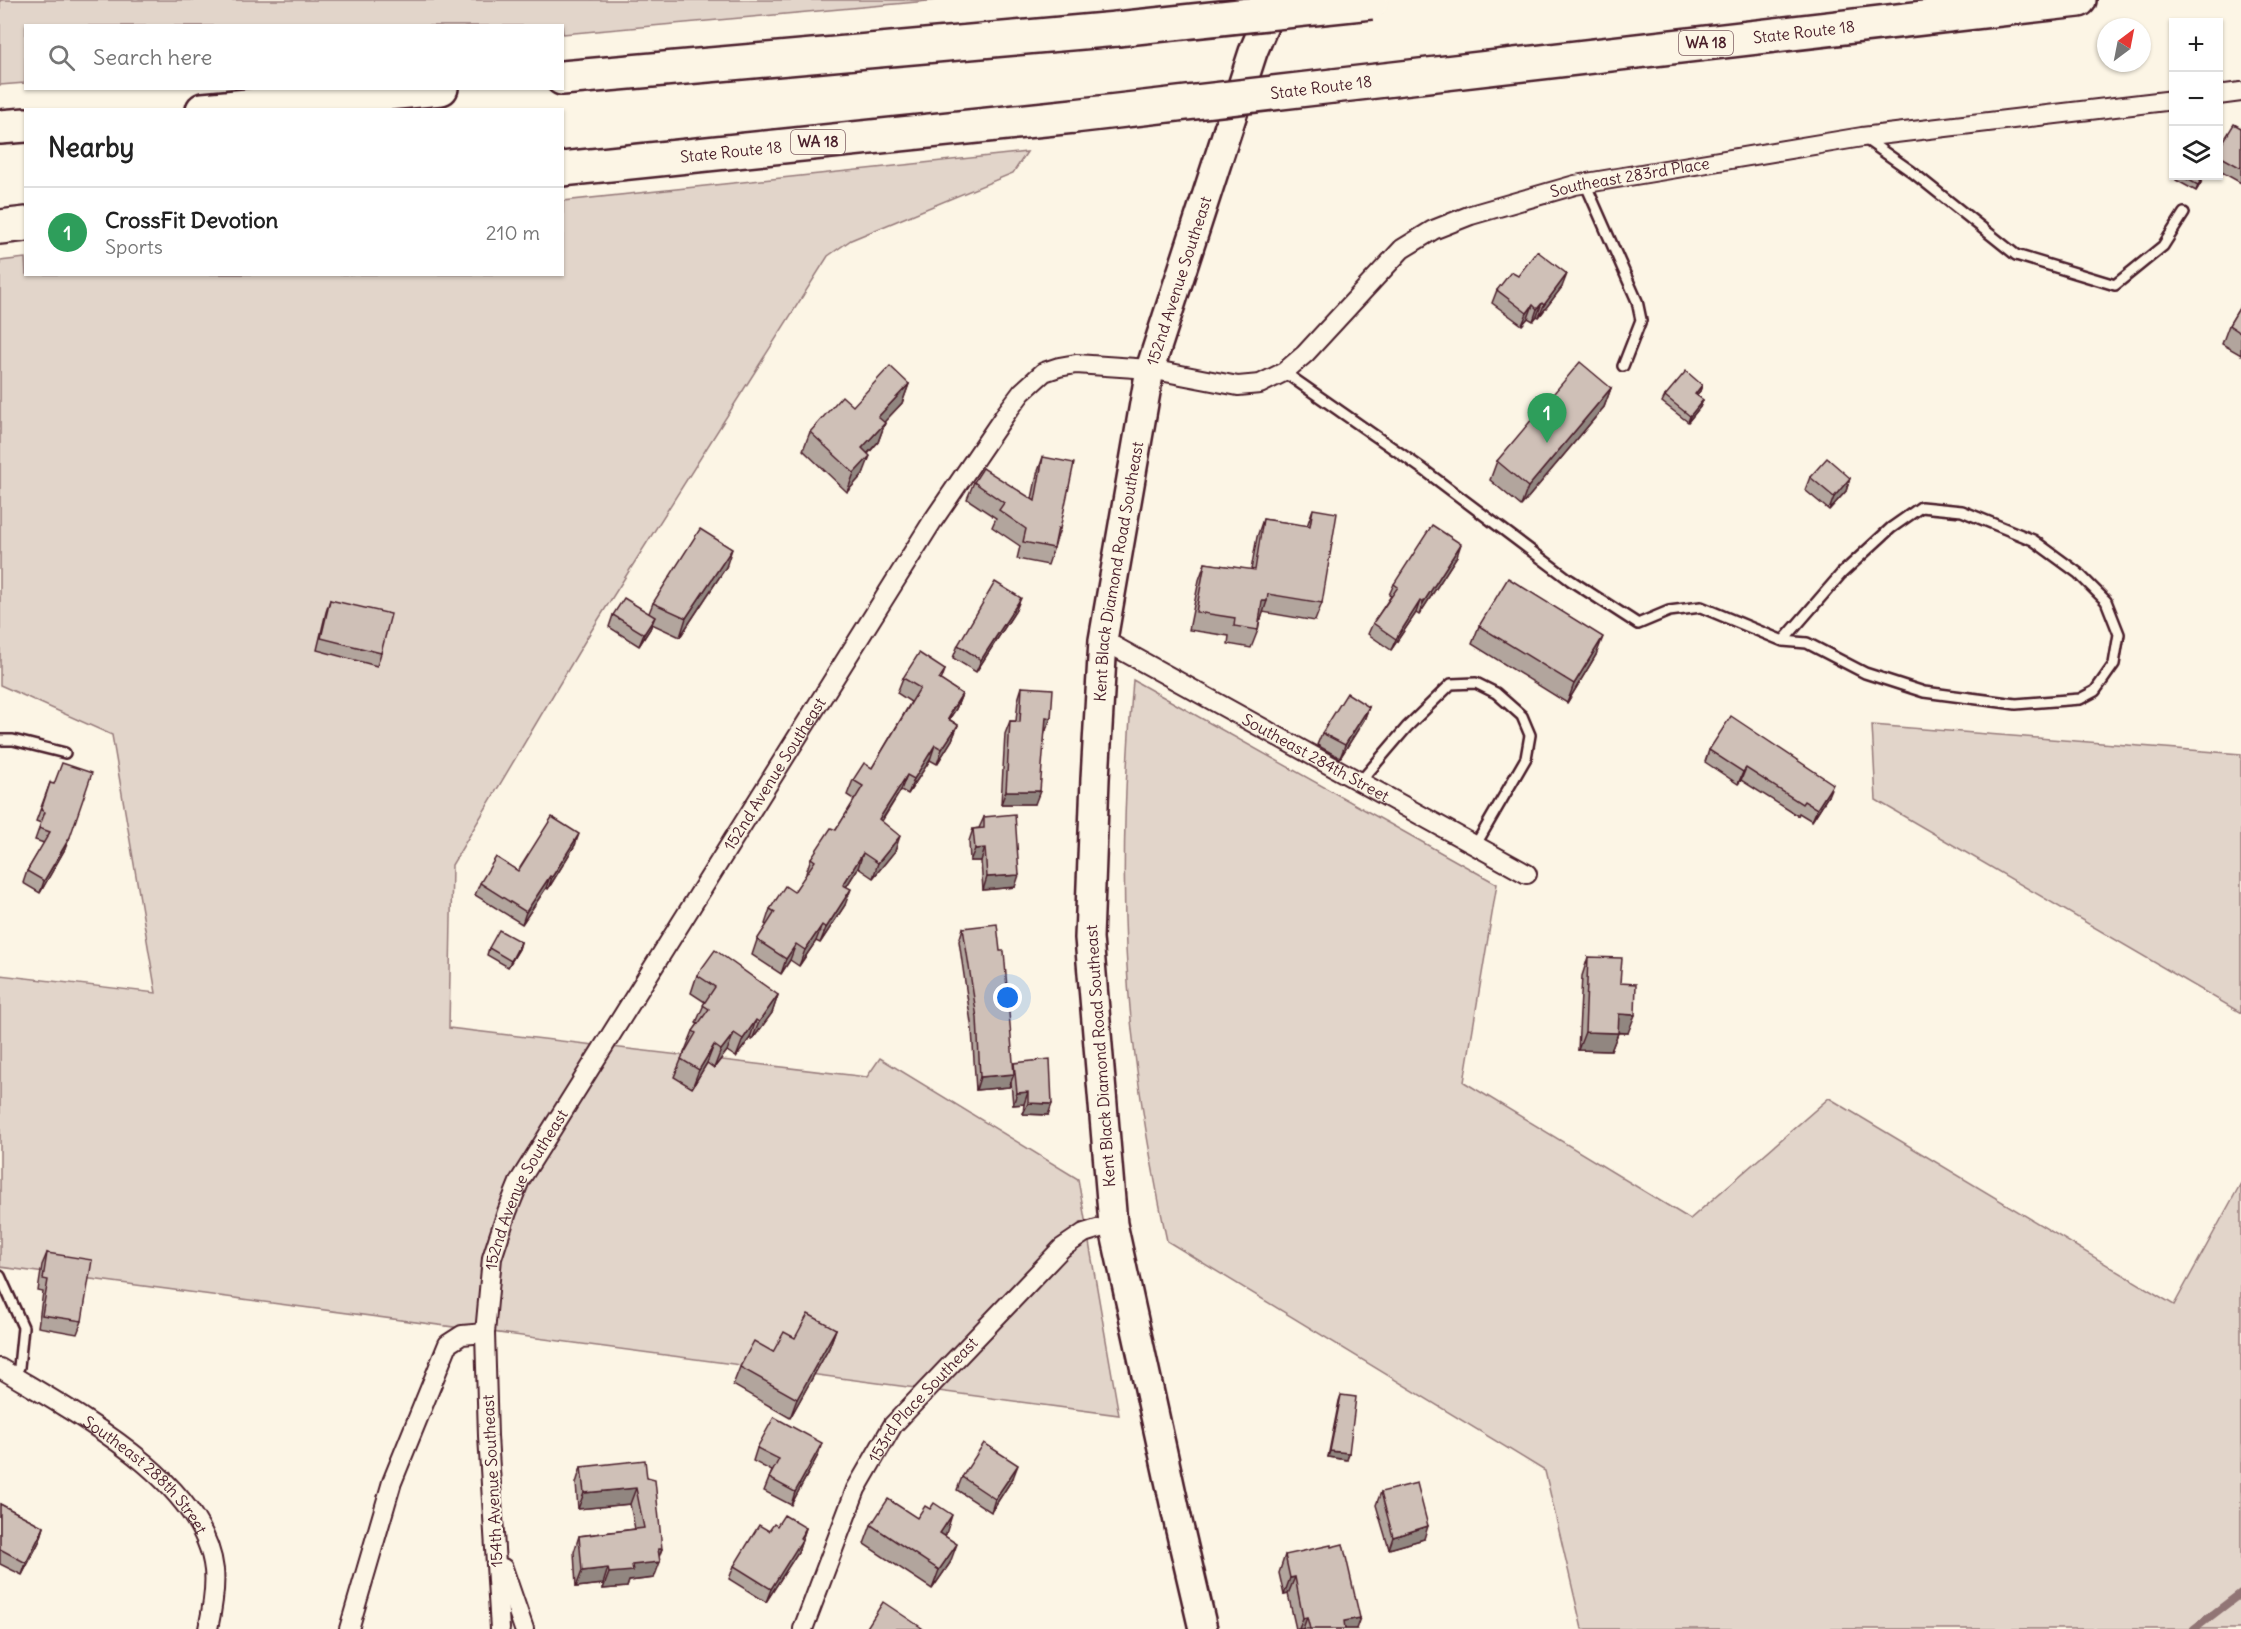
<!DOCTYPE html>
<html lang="en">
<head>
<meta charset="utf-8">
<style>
  body { margin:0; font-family:Delius,sans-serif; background:#f2f2f2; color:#222 }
  .controls { position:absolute; right:18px; top:18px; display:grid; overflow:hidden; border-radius:0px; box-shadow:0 2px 4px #0004 }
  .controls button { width:54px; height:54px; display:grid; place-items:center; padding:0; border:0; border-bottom:2px solid #e0e0e0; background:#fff; color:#222; font:30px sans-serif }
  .compass { position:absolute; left:2097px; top:18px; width:54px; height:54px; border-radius:50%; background:#fff; box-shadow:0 2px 4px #0004; rotate:32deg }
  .you { position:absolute; left:1008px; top:998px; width:21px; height:21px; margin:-15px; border:4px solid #fff; border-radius:50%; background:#1a73e8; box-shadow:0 0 0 9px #1a73e833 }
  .badge { display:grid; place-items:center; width:39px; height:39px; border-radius:50%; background:#0b8043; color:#fff; font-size:20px; font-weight:700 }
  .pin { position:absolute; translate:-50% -50px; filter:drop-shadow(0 2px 3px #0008) }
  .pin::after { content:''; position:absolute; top:32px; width:21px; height:18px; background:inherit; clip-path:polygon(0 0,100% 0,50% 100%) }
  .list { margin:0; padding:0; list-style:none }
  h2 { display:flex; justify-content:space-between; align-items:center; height:78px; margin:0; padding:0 24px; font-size:26px }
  h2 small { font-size:20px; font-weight:400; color:#767676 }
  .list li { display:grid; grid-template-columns:39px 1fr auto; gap:18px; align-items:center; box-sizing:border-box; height:90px; padding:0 24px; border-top:2px solid #e0e0e0 }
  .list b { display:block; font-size:22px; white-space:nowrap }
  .list p { margin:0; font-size:20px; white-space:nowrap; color:#767676 }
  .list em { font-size:20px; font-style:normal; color:#767676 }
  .icon { flex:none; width:33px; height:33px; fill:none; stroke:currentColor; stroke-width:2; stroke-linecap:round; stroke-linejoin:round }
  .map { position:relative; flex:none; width:2241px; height:1629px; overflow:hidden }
  .search { position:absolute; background:#fff; box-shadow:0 2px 4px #0004; left:24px; top:24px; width:540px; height:66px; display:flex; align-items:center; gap:15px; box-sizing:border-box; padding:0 21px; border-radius:0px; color:#767676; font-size:22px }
  .panel { position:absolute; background:#fff; box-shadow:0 2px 4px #0004; left:24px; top:108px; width:540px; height:168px; border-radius:0px }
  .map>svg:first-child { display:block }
</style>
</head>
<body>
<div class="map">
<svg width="2241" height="1629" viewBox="0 0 2241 1629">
  <rect width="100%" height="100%" fill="#fcf5e5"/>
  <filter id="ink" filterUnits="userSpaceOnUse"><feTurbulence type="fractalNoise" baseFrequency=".0167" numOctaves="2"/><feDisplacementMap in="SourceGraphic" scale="12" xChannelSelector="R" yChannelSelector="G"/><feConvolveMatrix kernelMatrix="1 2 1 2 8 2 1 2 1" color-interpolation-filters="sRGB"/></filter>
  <g filter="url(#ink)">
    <g fill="#e2d5ca" stroke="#967a7a" stroke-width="1.5">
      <polygon points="0,0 939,0 563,34 562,26 26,26 25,83 0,85"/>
      <polygon points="1027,152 1013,173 851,240 828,256 588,636 452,865 449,1028 867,1077 880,1058 1078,1179 1119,1415 0,1267 0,975 156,993 112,735 0,685 0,261 25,258 26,274 562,274 563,201"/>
      <path d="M 1133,680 L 1497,884 L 1464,1082 L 1690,1219 L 1829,1098 L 2174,1305 L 2241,1183 L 2241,1629 L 1582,1629 L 1545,1471 L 1167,1241 C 1152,1171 1140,1101 1132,1030 C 1120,914 1123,797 1133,680 Z"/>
      <polygon points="1872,725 2241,754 2241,1013 1876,800"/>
    </g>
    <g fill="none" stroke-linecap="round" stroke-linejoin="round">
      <polyline stroke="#917474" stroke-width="8" points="2194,1629 2241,1593"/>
      <defs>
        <g id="lane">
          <polyline points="1864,138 1911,171 2016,255 2115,285 2163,246 2184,213"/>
          <polyline points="1585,183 1637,301 1641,320 1623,366"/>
          <polyline points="1284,372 1424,470 1570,580 1638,624 1669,611 1701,607 1783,641 1807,643 1865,673 1924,692 2016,704 2080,699 2095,691 2114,664 2119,634 2106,601 2078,573 2033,540 1962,511 1921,507 1891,528 1841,574 1783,641"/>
          <polyline points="0,740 13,740 65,753"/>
          <polyline points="1360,782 1407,727 1451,684 1476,683 1496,693 1522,716 1530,735 1526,758 1475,846"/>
          <polyline points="0,1276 23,1327 19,1367 14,1376"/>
        </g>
        <g id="street">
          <polyline points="2218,95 2241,92"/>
          <path id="s1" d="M 1103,640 L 1527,874"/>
          <path id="s2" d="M 0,1368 C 70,1411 204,1479 214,1570 C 216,1589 212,1610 208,1629"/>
          <polyline points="503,1568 524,1629"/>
          <polyline points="349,1629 392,1482 448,1344 462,1335 485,1333"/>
          <path id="s3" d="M 500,1629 L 488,1436 L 485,1333 L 492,1258 L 507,1212 L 520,1180 L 932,522 L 1007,412 L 1022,392 L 1044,372 L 1059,367 L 1076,364 L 1150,369 L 1238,386 L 1260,384 L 1284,372 L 1305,354 L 1402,249 L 1433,230 L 1471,215 L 1575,185 L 1862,137 L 2174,100"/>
          <path id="s4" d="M 803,1629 L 856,1489 L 893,1425 L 1062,1248 L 1084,1233 L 1113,1224"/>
        </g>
        <g id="secondary">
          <path id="s5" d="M 1203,1629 L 1179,1526 L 1113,1224 L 1089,938 L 1095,779 L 1103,640 L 1150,369 L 1253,52 L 1275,0"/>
        </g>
        <g id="highway">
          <polyline points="562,78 1117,29"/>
          <path id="s6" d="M 1333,86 L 2079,0"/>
          <polyline points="203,110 441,88"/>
          <polyline points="0,127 26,125"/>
          <path id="s7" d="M 562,169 L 1074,116"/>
          <polyline points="0,227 26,224"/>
        </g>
      </defs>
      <use href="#lane" stroke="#4a1f2b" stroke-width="14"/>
      <use href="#street" stroke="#4a1f2b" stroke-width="22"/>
      <use href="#secondary" stroke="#4a1f2b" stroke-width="32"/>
      <use href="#highway" stroke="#4a1f2b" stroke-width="38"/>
      <use href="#lane" stroke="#fcf5e5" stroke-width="9"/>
      <use href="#street" stroke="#fcf5e5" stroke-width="18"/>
      <use href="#secondary" stroke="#fcf5e5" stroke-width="27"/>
      <use href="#highway" stroke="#fcf5e5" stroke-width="33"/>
      <defs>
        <g id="highway-bridge">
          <polyline points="1117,29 1371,2"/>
          <polyline points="1074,116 1333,86"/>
        </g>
      </defs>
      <use href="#highway-bridge" stroke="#4a1f2b" stroke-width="38" stroke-linecap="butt"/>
      <use href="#highway-bridge" stroke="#fcf5e5" stroke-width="33"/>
    </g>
    <g fill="#b2a59d" stroke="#4a1f2b" stroke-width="1.5">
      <polygon points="2241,128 2241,183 2218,170 2218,150"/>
      <polygon points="2177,176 2205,176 2196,191 2176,180"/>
      <polygon points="1518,276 1562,287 1539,317 1537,316 1533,321 1528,318 1522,325 1492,303 1497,290"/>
      <polygon points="2241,305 2241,355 2222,344 2229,325"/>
      <polygon points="909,384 902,403 884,422 885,423 878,442 868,454 863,474 847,492 803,450 810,432 853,406"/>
      <polygon points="1702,385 1700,391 1696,395 1703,400 1700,407 1688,422 1662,402 1665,396"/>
      <polygon points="1611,388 1604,407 1521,506 1490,480 1497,461"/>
      <polygon points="1043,457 1060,529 1048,565 1017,559 1020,546 992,527 996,518 967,499 974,482 1032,499 1037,474"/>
      <polygon points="1810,477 1850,478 1846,491 1829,510 1805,490"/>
      <polygon points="1313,509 1322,603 1315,621 1263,612 1261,619 1260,619 1258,630 1251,648 1228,644 1229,636 1189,630 1199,580 1205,563 1251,570 1257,537 1263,519 1307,526"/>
      <polygon points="1457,556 1419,615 1416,613 1391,650 1368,634 1373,623 1391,596 1389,595 1394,584"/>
      <polygon points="726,567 680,637 652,624 650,629 639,646 609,627 613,615 649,613 653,603"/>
      <polygon points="330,600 381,653 377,666 317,650 326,612"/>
      <polygon points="1016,610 976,672 953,658 958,645"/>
      <polygon points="1479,626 1596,655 1567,703 1472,644"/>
      <polygon points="945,670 941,681 962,694 956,709 949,719 958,725 952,740 937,764 930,760 908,794 901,790 882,821 895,851 873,878 858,868 846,887 845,905 820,943 816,941 799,966 790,960 781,974 752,955 757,940 767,925 765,924 770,909 794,892 807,874 806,873 811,858 836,830 855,800 847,795 853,780 872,768 911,702 897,693 903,678"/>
      <polygon points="1022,687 1046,730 1045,730 1035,804 1001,804 1005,734 1010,721 1016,721 1018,700"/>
      <polygon points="1369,707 1364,720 1340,758 1317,745 1322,733"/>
      <polygon points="1709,750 1828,796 1812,821 1799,813 1798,816 1741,780 1738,784 1705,762"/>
      <polygon points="50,783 65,849 40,893 23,883 27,871 44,843 35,840 41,823 36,821"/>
      <polygon points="984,817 1015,887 983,890 981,861 970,861 969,841 973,829 979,828"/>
      <polygon points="575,845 548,889 546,888 522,924 475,895 480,883 518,871"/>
      <polygon points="963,928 1013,1066 1014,1063 1048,1115 1023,1114 1024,1104 1013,1105 1011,1082 1009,1087 976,1090 972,1030 959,941"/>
      <polygon points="521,942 519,949 508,967 487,955 489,948"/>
      <polygon points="1588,957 1620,983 1628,1033 1618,1033 1611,1051 1578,1050 1582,976"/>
      <polygon points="697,975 778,995 772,1013 752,1040 750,1038 736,1057 727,1051 714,1068 707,1063 692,1088 674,1077 693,1031 698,1024 696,1023 705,1002 691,993"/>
      <polygon points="47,1253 82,1321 77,1334 38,1327 43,1292 38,1291 42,1265"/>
      <polygon points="836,1329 829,1348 790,1418 733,1385 740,1367 773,1352 795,1338"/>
      <polygon points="1341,1395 1349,1453 1347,1460 1328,1457 1339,1401"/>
      <polygon points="757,1448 818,1455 791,1505 764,1491 772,1471 753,1461"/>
      <polygon points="581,1467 647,1478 659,1558 654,1578 629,1581 627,1587 603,1589 603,1584 576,1587 574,1552 579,1536 635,1529 630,1504 578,1509 576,1483"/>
      <polygon points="962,1477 1013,1478 991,1512 957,1490"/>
      <polygon points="1381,1492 1424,1539 1389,1549 1376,1505"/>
      <polygon points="0,1504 44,1527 40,1540 22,1575 0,1564"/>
      <polygon points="917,1518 946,1534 945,1536 950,1563 932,1589 864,1544 871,1525"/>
      <polygon points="777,1526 806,1528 798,1552 766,1602 729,1579 734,1566 769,1531"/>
      <polygon points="1285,1555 1356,1629 1296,1629 1288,1594 1284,1595 1279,1573"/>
    </g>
    <g fill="#918680" stroke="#4a1f2b" stroke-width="1.5">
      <polygon points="2204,176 2205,176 2196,191 2198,185"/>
      <polygon points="1567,274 1562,287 1539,317 1544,305"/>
      <polygon points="1542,303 1537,316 1533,321 1537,309"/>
      <polygon points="1533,305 1528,318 1522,325 1527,313"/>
      <polygon points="909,384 902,403 871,436 878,417"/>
      <polygon points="1702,385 1700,391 1692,400 1695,394"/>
      <polygon points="1611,388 1604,407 1521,506 1528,487"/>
      <polygon points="1703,400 1700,407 1688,422 1690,416"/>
      <polygon points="885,423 878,442 855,467 862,448"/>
      <polygon points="870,456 863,474 847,492 854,473"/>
      <polygon points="1850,478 1846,491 1829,510 1834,497"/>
      <polygon points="1461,544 1457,556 1419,615 1423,603"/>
      <polygon points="732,549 726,567 680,637 686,618"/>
      <polygon points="1021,598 1016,610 976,672 981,660"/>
      <polygon points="1262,601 1267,601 1261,619 1256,619"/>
      <polygon points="1420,601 1416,613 1391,650 1396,639"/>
      <polygon points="655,617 650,629 639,646 644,634"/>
      <polygon points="1603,637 1596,655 1567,703 1574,684"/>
      <polygon points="962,694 956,709 946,724 950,713"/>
      <polygon points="1369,707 1364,720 1340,758 1345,745"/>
      <polygon points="1046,717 1051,718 1046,730 1041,730"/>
      <polygon points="958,725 952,740 937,764 942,749"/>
      <polygon points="935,745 930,760 908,794 914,779"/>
      <polygon points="1746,768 1741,780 1738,784 1743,772"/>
      <polygon points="907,775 901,790 873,834 879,819"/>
      <polygon points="1833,784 1828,796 1812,821 1817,809"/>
      <polygon points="1006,791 1040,791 1035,804 1001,804"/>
      <polygon points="579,834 575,845 548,889 552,877"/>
      <polygon points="900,836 895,851 873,878 878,863"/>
      <polygon points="70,837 65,849 40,893 44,881"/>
      <polygon points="985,848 981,861 970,861 975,849"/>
      <polygon points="863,853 858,868 838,900 843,885"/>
      <polygon points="1019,875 1015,887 983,890 987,877"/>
      <polygon points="550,876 546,888 522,924 526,912"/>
      <polygon points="851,889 845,905 820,943 826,928"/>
      <polygon points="822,925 816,941 799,966 805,950"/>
      <polygon points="521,942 519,949 508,967 511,961"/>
      <polygon points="796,944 790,960 781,974 786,959"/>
      <polygon points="778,995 772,1013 752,1040 759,1022"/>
      <polygon points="1619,1014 1635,1015 1628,1033 1612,1032"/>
      <polygon points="756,1020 750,1038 736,1057 743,1039"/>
      <polygon points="1585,1032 1618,1033 1611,1051 1578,1050"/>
      <polygon points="734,1033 727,1051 714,1068 721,1050"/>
      <polygon points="714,1045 707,1063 692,1088 699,1070"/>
      <polygon points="1014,1074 1009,1087 976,1090 980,1077"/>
      <polygon points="1028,1092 1024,1104 1013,1105 1017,1093"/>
      <polygon points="1028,1103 1052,1104 1048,1115 1023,1114"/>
      <polygon points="836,1329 829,1348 790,1418 797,1399"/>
      <polygon points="822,1443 818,1455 791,1505 795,1492"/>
      <polygon points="1330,1451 1349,1453 1347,1460 1328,1457"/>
      <polygon points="1018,1465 1013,1478 991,1512 995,1499"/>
      <polygon points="636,1488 630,1504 578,1509 584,1493"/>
      <polygon points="952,1515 946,1534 934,1552 940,1533"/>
      <polygon points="1428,1526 1424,1539 1389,1549 1393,1537"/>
      <polygon points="44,1527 40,1540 22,1575 26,1563"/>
      <polygon points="806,1528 798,1552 766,1602 771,1589"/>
      <polygon points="957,1544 950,1563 932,1589 939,1570"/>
      <polygon points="658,1549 662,1549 657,1563 660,1562 654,1578 629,1581 627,1587 603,1589 609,1573"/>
      <polygon points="608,1568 603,1584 576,1587 582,1571"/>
      <polygon points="1295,1577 1288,1594 1284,1595 1290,1578"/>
      <polygon points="1307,1617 1303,1629 1299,1629 1303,1618"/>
      <polygon points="1360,1618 1356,1629 1341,1629 1344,1621"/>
    </g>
    <g fill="#cfc0b7" stroke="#4a1f2b" stroke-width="1.5">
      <polygon points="2234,124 2241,128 2241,168 2218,155 2218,150"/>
      <polygon points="2181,176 2204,176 2198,185"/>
      <polygon points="1537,251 1567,274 1544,305 1542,303 1537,309 1533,305 1527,313 1497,290 1511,272 1518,276"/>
      <polygon points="2241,305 2241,333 2229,325"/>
      <polygon points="1580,362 1611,388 1528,487 1497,461"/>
      <polygon points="890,366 909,384 878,417 885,423 862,448 870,456 854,473 810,432 842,396 853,406"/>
      <polygon points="1686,371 1702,385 1695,394 1703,400 1690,416 1665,396"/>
      <polygon points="1043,457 1074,463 1060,529 1058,528 1054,548 1023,542 1026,529 999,510 1004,503 974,482 983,468 1035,501"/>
      <polygon points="1827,458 1850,478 1834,497 1810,477"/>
      <polygon points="1313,509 1337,513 1322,603 1268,594 1267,601 1262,601 1258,630 1234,626 1235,618 1196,612 1205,563 1255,570 1263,519 1310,526"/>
      <polygon points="1432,525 1461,544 1423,603 1420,601 1396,639 1373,623 1398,587 1394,584"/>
      <polygon points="700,529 732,549 686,618 653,603"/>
      <polygon points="1508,578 1603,637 1574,684 1479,626"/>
      <polygon points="995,582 1021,598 981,660 958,645"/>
      <polygon points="624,598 655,617 644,634 613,615"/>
      <polygon points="330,600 391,614 381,653 321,638"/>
      <polygon points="919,653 945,670 939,679 962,694 950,713 951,714 948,719 958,725 942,749 935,745 914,779 907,775 879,819 900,836 878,863 863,853 843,885 851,889 826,928 822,925 805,950 796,944 786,959 757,940 775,912 770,909 785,886 794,892 815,861 811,858 831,828 836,830 863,786 853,780 864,763 872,768 920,688 903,678"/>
      <polygon points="1022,687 1053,689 1051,718 1046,717 1040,791 1006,791 1010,721 1020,722"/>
      <polygon points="1347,693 1369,707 1345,745 1322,733"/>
      <polygon points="1731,716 1833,784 1817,809 1804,801 1802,804 1746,768 1743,772 1709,750"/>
      <polygon points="62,763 92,773 70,837 44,881 27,871 50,832 39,828 45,812 41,810 50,783 54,784"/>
      <polygon points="1015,814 1019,875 987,877 985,848 975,849 973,829 984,828 984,817"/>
      <polygon points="552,817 579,834 552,877 550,876 526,912 480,883 496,857 518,871"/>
      <polygon points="997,924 1000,951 1004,951 1014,1074 980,1077 977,1018 963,928"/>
      <polygon points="499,930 521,942 511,961 489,948"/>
      <polygon points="715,950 778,995 759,1022 756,1020 743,1039 734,1033 721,1050 714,1045 699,1070 681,1059 696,1033 693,1031 709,1009 703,1005 715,987 697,975"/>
      <polygon points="1588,957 1622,958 1620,983 1636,984 1635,1015 1619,1014 1618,1033 1585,1032"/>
      <polygon points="1050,1059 1052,1104 1028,1103 1028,1092 1017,1093 1014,1063"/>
      <polygon points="47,1253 92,1260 82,1321 42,1315 48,1280 43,1279"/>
      <polygon points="808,1314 836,1329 797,1399 740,1367 754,1341 773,1352 784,1332 795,1338"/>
      <polygon points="1341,1395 1356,1397 1349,1453 1330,1451"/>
      <polygon points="774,1417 822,1443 795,1492 769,1478 779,1459 757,1448"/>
      <polygon points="984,1443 1018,1465 995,1499 962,1477"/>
      <polygon points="645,1460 647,1478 655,1480 662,1549 658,1549 660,1562 632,1565 633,1571 609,1573 608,1568 582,1571 579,1536 644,1528 636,1488 584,1493 581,1467"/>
      <polygon points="1417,1483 1428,1526 1393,1537 1381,1492"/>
      <polygon points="888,1499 917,1518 925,1506 930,1509 934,1503 952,1515 940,1533 957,1544 939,1570 871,1525"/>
      <polygon points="0,1504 44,1527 26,1563 0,1549"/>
      <polygon points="784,1515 806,1528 800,1538 802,1540 771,1589 734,1566 759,1525 769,1531 774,1524 777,1526"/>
      <polygon points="1343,1544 1360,1618 1344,1621 1345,1629 1310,1629 1307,1617 1303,1618 1295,1577 1290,1578 1285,1555 1331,1545 1331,1547"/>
      <polygon points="883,1602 922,1628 921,1629 866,1629"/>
    </g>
  </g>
  <g text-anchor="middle" stroke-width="4.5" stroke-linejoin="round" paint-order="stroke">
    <g fill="#fcf5e5" stroke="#7f5f63" stroke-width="1.5">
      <rect x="1679" y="31" width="54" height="24" rx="4.5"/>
      <rect x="791" y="130" width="54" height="24" rx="4.5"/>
    </g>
    <g font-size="15" font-weight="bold" fill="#4a1f2b">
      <text x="1706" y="48">WA 18</text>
      <text x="818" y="147">WA 18</text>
    </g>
    <g font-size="16" fill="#4a1f2b" stroke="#fcf5e5">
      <text dy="6" stroke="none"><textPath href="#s6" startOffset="474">State Route 18</textPath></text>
      <text transform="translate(1321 87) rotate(-7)" y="6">State Route 18</text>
      <text dy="6" stroke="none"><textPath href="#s7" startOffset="170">State Route 18</textPath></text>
      <text dy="6" stroke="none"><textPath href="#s3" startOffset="2076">Southeast 283rd Place</textPath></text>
      <text dy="6" stroke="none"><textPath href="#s5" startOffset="1368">152nd Avenue Southeast</textPath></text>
      <text dy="6" stroke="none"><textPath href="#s5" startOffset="1070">Kent Black Diamond Road Southeast</textPath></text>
      <text dy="6" stroke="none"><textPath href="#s1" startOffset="243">Southeast 284th Street</textPath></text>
      <text dy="6" stroke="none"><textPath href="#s3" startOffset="934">152nd Avenue Southeast</textPath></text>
      <text transform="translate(1100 1056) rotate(-94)" y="6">Kent Black Diamond Road Southeast</text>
      <text dy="6" stroke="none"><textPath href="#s3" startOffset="448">152nd Avenue Southeast</textPath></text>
      <text dy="6" stroke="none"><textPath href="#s4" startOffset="262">153rd Place Southeast</textPath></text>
      <text dy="6" stroke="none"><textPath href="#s2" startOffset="182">Southeast 288th Street</textPath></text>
      <text transform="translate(492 1481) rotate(-93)" y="6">154th Avenue Southeast</text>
    </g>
  </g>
</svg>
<div class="controls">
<button>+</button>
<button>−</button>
<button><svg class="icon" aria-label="layers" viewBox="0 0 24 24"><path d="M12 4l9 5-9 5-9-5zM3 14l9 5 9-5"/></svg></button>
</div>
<svg class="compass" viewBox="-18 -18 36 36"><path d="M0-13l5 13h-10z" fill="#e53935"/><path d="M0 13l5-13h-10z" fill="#767676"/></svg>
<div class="you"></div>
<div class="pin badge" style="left:1547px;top:443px;background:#2e9e5b">1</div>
<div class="search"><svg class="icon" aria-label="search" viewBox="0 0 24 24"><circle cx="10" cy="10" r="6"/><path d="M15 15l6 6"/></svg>Search here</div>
<section class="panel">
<h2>Nearby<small></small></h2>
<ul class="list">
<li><span class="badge" style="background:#2e9e5b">1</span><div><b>CrossFit Devotion</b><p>Sports</p></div><em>210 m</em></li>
</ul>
</section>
</div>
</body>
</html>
